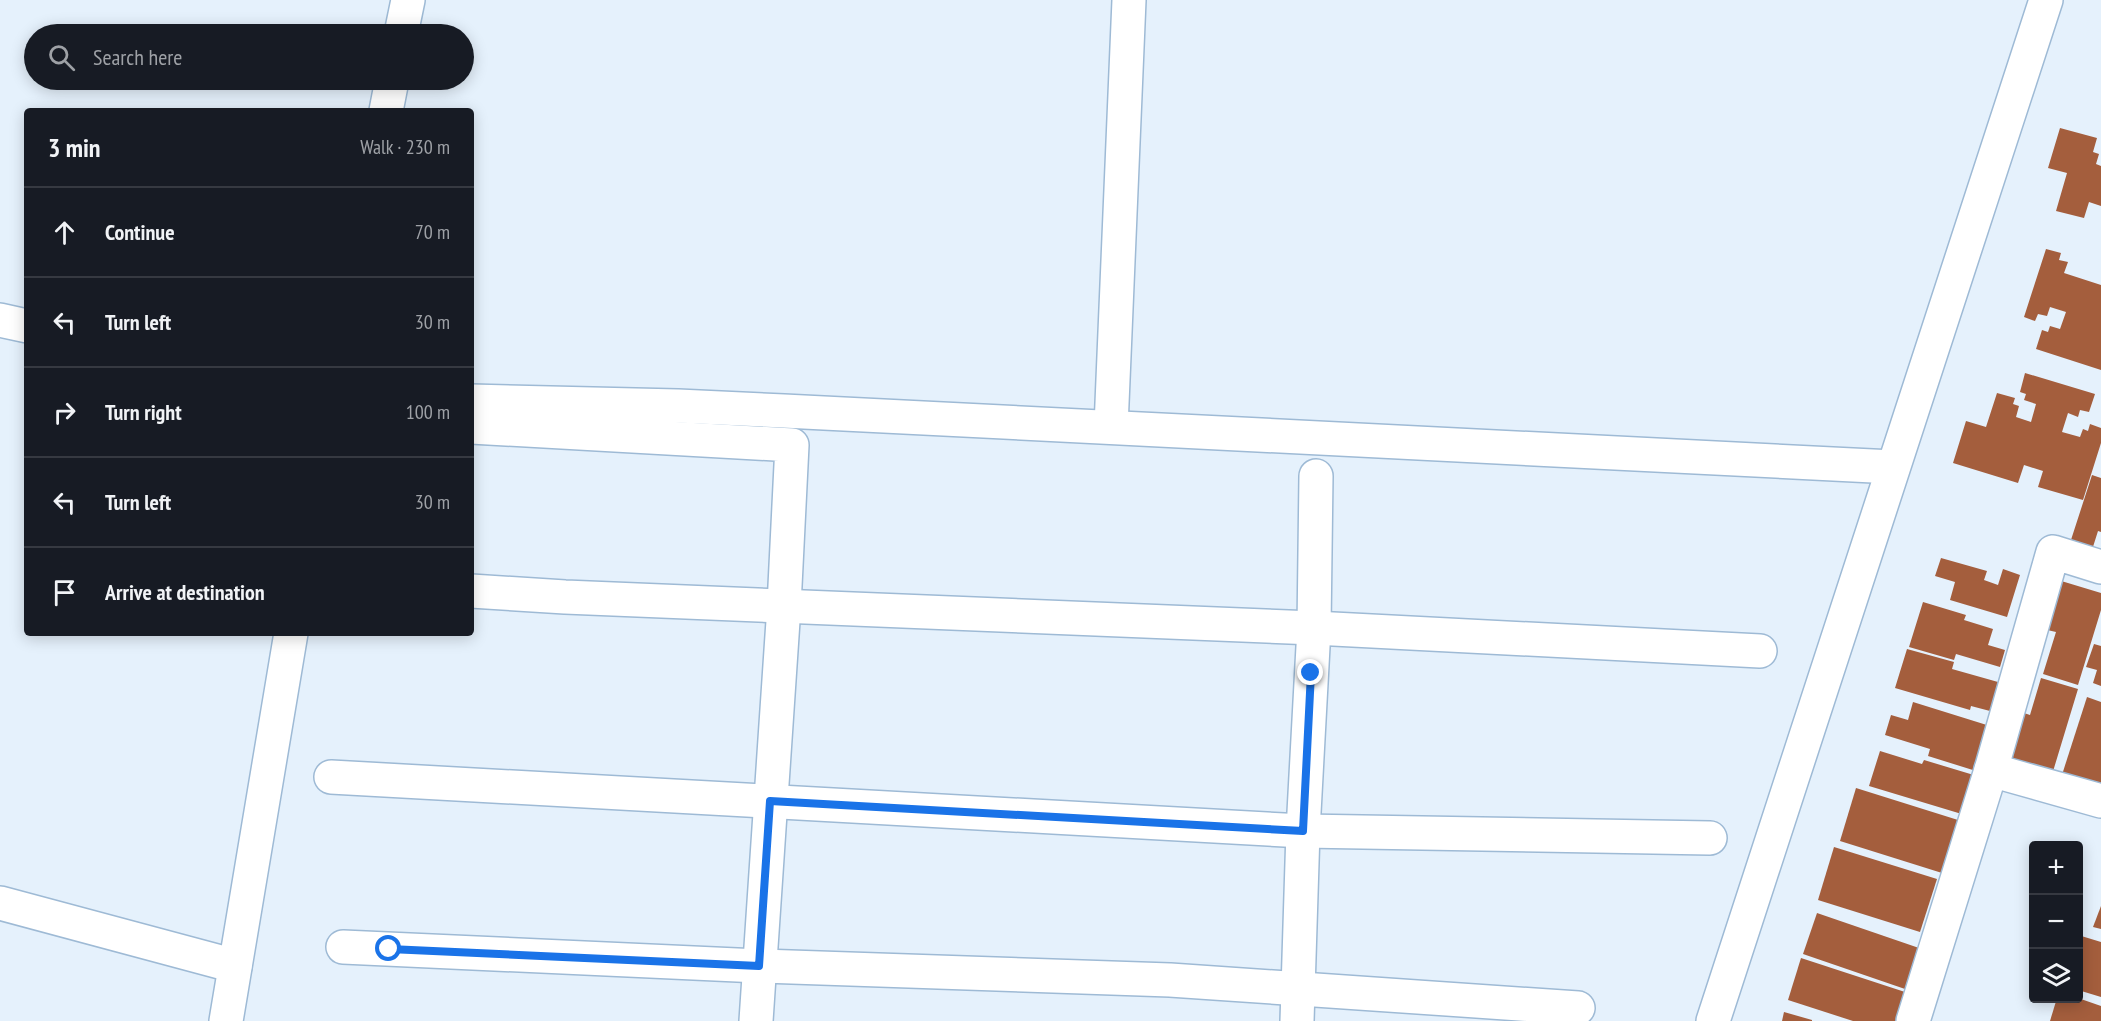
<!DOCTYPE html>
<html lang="en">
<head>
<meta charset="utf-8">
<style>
  body { margin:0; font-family:"PT Sans Narrow",sans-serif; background:#242831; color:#f1f3f6 }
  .controls { position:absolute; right:18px; bottom:18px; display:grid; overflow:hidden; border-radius:6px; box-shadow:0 3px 15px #0003 }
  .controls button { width:54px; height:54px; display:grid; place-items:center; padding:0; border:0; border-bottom:2px solid #363941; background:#171b24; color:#f1f3f6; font:30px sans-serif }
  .stop { position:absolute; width:18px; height:18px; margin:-14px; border:4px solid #1a73e8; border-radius:50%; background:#fff }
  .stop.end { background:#1a73e8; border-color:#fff; box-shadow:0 2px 6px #0008 }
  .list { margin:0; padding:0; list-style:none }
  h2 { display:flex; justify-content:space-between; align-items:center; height:78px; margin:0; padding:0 24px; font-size:26px }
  h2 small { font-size:20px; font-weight:400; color:#9ea1a6 }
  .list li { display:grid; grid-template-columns:39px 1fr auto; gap:18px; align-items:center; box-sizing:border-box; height:90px; padding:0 24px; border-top:2px solid #363941 }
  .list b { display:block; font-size:22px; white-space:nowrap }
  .list em { font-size:20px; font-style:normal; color:#9ea1a6 }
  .icon { flex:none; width:33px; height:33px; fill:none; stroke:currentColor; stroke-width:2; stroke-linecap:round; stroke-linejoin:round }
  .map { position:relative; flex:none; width:2101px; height:1021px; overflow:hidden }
  .search { position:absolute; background:#171b24; box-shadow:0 3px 15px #0003; left:24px; top:24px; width:450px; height:66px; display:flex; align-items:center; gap:15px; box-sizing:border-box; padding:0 21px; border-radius:33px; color:#9ea1a6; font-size:22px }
  .panel { position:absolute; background:#171b24; box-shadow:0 3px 15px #0003; left:24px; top:108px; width:450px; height:528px; border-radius:6px }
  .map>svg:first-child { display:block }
</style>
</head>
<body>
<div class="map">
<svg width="2101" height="1021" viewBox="0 0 2101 1021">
  <rect width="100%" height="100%" fill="#e5f1fc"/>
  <g fill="#a45e3d">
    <polygon points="2060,128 2097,138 2093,152 2099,154 2096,164 2101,166 2101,206 2089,202 2084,218 2056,211 2067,173 2048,168"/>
    <polygon points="2046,249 2061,253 2059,260 2068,262 2064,273 2101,285 2101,370 2036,349 2042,330 2048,332 2050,326 2060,329 2066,312 2050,307 2047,316 2038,314 2035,321 2024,317"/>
    <polygon points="2025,373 2095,394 2089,412 2080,410 2078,417 2068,413 2062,432 2080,437 2083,429 2088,431 2090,424 2101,428 2101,443 2083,500 2038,487 2043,471 2024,465 2018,483 1953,463 1966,421 1986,427 1997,393 2015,398 2013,404 2019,406 2016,417 2031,422 2036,404 2024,400 2026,394 2020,392"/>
    <polygon points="2092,475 2101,478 2101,532 2098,531 2092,550 2070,543"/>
    <polygon points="1941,558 1987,571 1984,580 1998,585 2003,569 2020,575 2007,617 1950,600 1955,582 1935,576"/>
    <polygon points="2058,580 2101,593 2101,610 2078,685 2043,674 2056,632 2043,629"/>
    <polygon points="1923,602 1966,615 1964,620 1993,629 1988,645 2005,650 2000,667 1956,654 1954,660 1909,647"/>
    <polygon points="2094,644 2101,646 2101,686 2093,683 2097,670 2086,667"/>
    <polygon points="1907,649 1954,662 1952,669 1998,682 1990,711 1971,706 1970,710 1895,688"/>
    <polygon points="2041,678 2078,689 2051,778 1999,762 2015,710 2030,715"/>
    <polygon points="2087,697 2101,702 2101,794 2060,781"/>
    <polygon points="1913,702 1990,726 1976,771 1928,756 1930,749 1885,735 1891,715 1908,720"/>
    <polygon points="1880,751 1922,764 1924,760 1977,776 1965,815 1869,786"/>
    <polygon points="1856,788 1958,820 1942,873 1840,841"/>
    <polygon points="1834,847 1937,879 1920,932 1818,900"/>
    <polygon points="2101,906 2101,929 2093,927"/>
    <polygon points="1817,913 1919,948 1905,989 1803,954"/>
    <polygon points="2078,935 2101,942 2101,997 2078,990"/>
    <polygon points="1801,958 1905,992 1896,1021 1853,1021 1788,1000"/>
    <polygon points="2057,998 2078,998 2101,1006 2101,1021 2050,1021"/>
    <polygon points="1784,1012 1812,1020 1812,1021 1782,1021"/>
  </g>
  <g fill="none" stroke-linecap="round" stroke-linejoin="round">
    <defs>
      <g id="minor">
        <polyline points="0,320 27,326"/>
        <polyline points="471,401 678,406 784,411 1893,467"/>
        <polyline points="471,427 792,445 784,606 756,1021"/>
        <polyline points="1111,427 1129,0"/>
        <polyline points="471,591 565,597 1314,628 1760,651"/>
        <polyline points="1991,770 2101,801"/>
        <polyline points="331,777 1303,831 1710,838"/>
        <polyline points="0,903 235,966"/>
        <polyline points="343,947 759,966 1170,980 1578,1008"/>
        <polyline points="1297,1021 1303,831 1314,628 1316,476"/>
        <polyline points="1913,1021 1991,770 2053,552 2101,567"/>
      </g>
      <g id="tertiary">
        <polyline points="401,34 408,0"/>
        <polyline points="386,111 392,80"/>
        <polyline points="226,1021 291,633"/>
        <polyline points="1713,1021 2046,0"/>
      </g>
    </defs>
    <use href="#minor" stroke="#9ebad5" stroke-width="36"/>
    <use href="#tertiary" stroke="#9ebad5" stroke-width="36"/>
    <use href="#minor" stroke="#fff" stroke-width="33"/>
    <use href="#tertiary" stroke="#fff" stroke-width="33"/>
  </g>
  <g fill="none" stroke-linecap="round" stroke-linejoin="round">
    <polyline stroke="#1a73e8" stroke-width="8" points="389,949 759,966 770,801 1303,831 1311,673"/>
  </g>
</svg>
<div class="controls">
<button>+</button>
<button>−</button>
<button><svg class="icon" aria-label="layers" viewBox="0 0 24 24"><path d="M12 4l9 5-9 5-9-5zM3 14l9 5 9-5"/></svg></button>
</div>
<div class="stop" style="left:389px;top:949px"></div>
<div class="stop end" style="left:1311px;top:673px"></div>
<div class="search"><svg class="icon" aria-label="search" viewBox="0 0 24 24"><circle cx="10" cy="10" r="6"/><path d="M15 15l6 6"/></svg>Search here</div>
<section class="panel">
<h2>3 min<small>Walk · 230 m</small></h2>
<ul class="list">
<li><svg class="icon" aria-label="ahead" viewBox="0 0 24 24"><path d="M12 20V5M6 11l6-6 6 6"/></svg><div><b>Continue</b></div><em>70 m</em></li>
<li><svg class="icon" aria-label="left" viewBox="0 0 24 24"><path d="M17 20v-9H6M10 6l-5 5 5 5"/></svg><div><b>Turn left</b></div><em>30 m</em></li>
<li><svg class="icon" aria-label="right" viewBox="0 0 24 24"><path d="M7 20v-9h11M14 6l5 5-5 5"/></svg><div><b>Turn right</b></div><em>100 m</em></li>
<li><svg class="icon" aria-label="left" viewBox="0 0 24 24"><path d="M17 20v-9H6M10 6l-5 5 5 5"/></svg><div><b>Turn left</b></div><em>30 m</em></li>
<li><svg class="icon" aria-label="arrive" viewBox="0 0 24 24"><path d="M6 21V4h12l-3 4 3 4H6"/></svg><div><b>Arrive at destination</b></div></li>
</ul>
</section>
</div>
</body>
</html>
